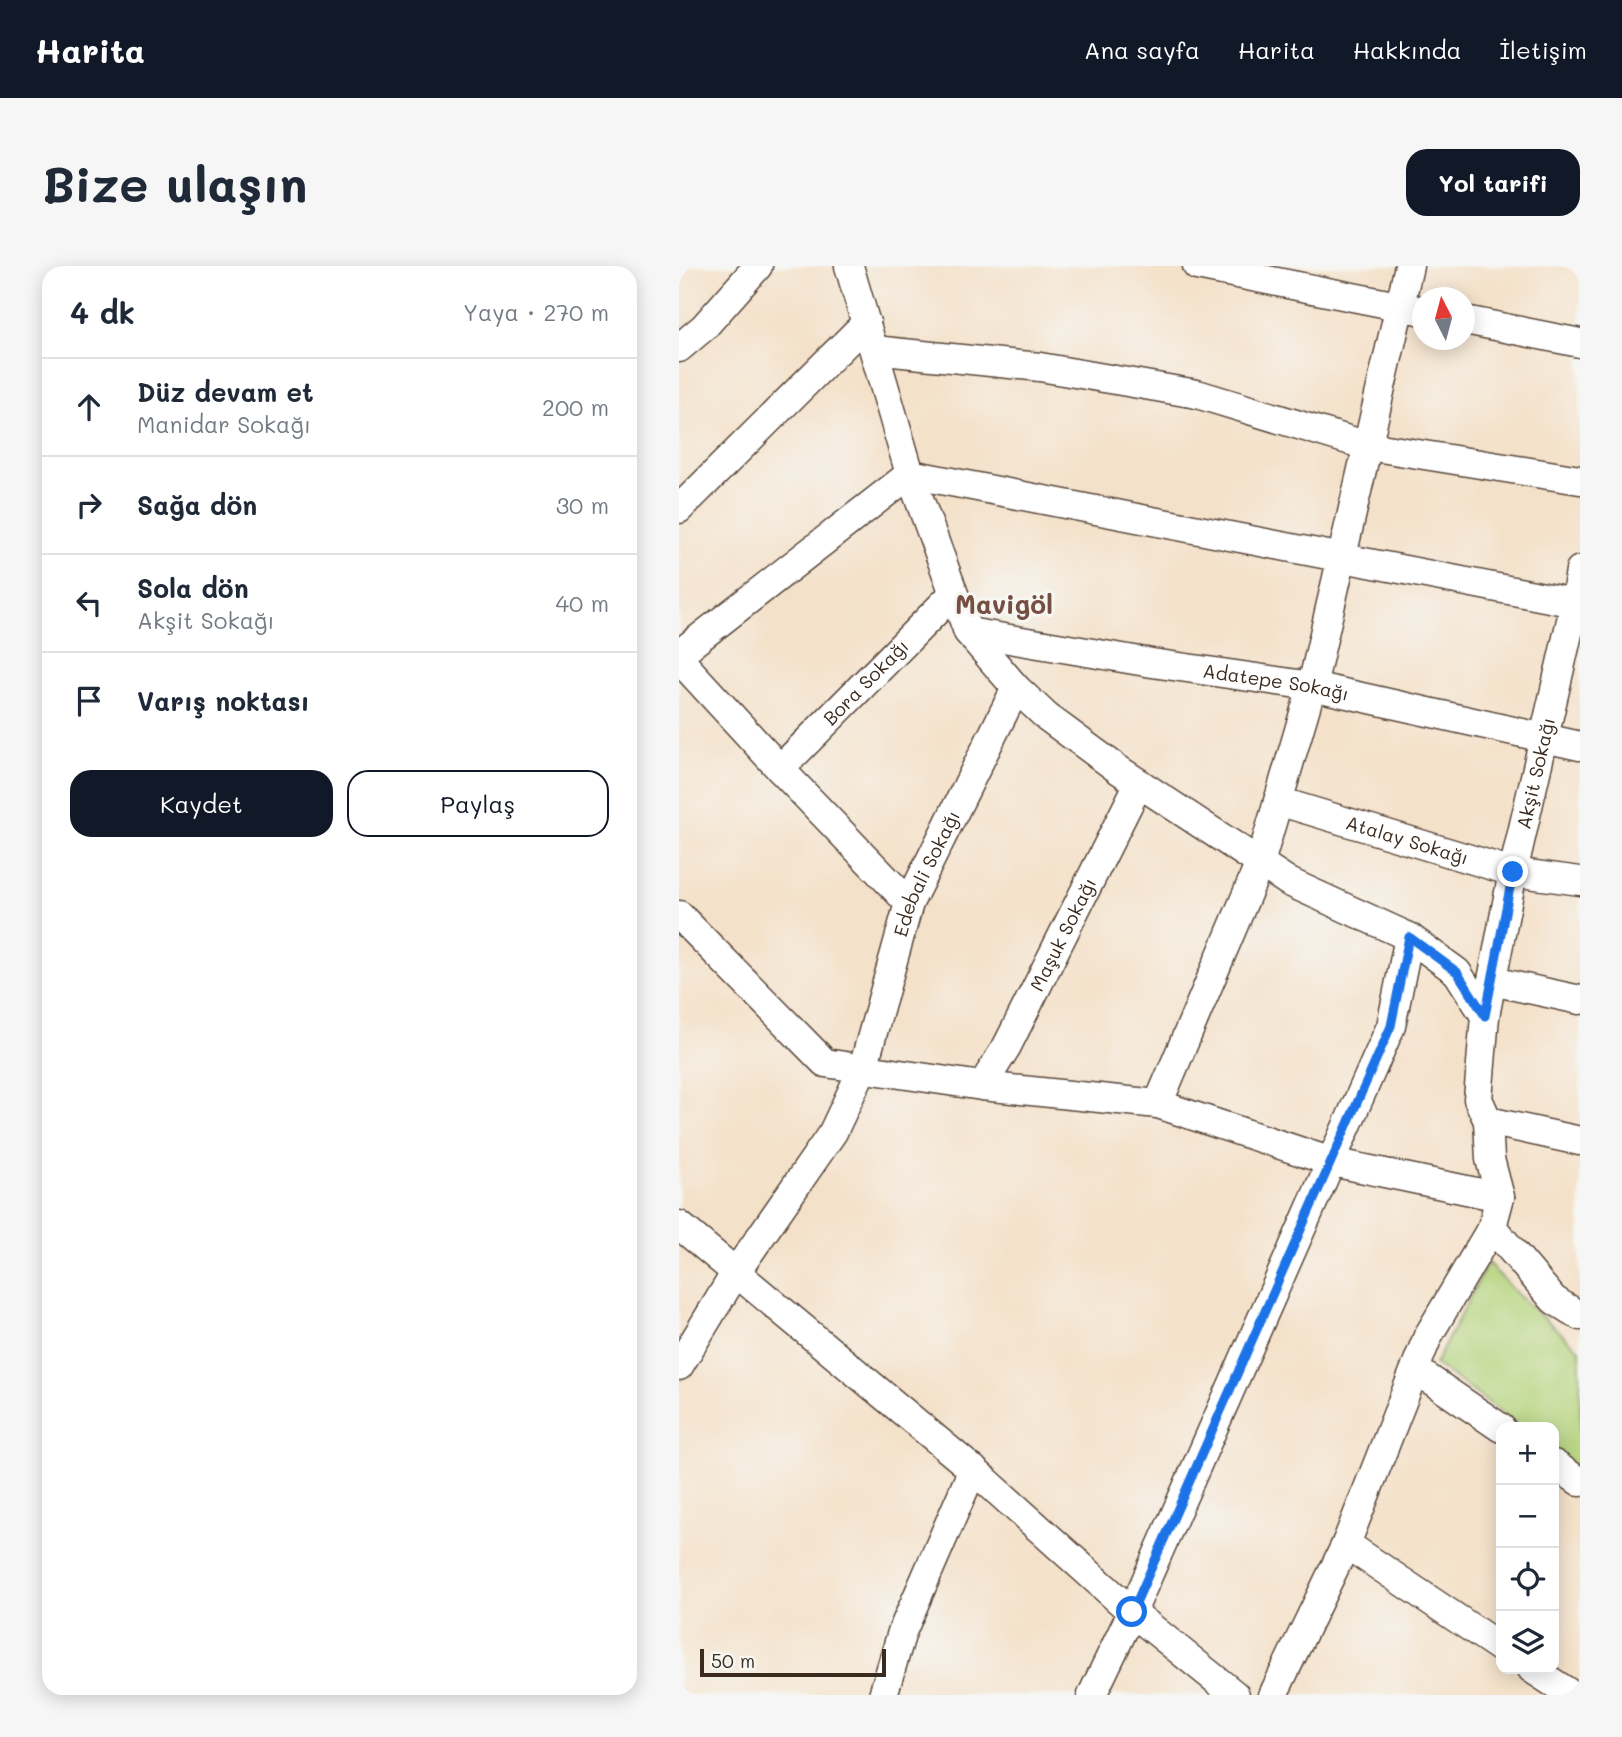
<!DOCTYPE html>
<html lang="tr">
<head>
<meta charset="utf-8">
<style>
  body { margin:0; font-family:Mali,sans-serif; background:#f6f6f7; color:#1f2937 }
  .controls { position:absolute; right:21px; bottom:21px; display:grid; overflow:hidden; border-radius:14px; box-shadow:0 4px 18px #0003 }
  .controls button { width:63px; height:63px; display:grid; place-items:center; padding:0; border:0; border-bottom:2px solid #e0e1e3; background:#fff; color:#1f2937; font:35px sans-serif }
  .compass { position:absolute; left:733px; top:21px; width:63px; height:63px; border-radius:50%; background:#fff; box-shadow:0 4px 18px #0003; rotate:354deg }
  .scale { position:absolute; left:21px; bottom:18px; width:186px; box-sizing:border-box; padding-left:7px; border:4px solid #3b2a1e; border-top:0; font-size:19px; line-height:24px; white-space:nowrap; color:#3b2a1e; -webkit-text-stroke:5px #f6f6f2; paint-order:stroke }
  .stop { position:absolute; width:21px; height:21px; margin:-16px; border:5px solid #1a73e8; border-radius:50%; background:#fff }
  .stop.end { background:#1a73e8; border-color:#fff; box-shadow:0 2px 7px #0008 }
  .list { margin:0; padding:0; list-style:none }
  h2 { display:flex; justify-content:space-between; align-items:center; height:91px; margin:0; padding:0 28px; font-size:30px }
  h2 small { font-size:23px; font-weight:400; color:#747a83 }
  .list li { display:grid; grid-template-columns:46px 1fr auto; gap:21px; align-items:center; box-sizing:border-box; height:98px; padding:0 28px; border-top:2px solid #e0e1e3 }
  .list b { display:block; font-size:26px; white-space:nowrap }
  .list p { margin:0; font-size:23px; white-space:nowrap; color:#747a83 }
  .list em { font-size:23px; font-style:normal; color:#747a83 }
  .actions { display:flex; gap:14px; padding:21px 28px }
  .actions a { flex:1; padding:16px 0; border:2px solid #111827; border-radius:21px; text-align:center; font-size:24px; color:#111827 }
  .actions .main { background:#111827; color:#fff }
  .icon { flex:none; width:38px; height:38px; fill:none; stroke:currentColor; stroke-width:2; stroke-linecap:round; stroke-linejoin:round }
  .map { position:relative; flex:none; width:901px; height:1429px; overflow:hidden; border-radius:21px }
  header { display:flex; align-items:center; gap:42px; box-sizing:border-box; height:98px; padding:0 35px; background:#111827; color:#fff }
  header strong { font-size:33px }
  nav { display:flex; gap:38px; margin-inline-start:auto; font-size:24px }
  .intro { display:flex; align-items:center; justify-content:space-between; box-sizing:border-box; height:168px; padding:0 42px }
  h1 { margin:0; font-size:49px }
  .button { padding:18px 32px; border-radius:21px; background:#111827; color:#fff; font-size:24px; font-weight:700 }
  main { display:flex; gap:42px; padding:0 42px }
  aside { flex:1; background:#fff; border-radius:21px; box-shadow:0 4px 18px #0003 }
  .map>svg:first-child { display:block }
</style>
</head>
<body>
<header>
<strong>Harita</strong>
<nav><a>Ana sayfa</a><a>Harita</a><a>Hakkında</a><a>İletişim</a></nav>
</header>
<div class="intro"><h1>Bize ulaşın</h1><a class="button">Yol tarifi</a></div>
<main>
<aside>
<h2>4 dk<small>Yaya · 270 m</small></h2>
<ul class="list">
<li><svg class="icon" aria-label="ahead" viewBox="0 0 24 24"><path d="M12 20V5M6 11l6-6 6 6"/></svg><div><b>Düz devam et</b><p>Manidar Sokağı</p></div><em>200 m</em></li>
<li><svg class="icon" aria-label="right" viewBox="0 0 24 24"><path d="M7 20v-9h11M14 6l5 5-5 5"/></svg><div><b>Sağa dön</b></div><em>30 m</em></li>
<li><svg class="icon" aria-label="left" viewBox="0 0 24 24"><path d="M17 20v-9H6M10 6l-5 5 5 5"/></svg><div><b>Sola dön</b><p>Akşit Sokağı</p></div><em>40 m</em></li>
<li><svg class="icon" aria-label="arrive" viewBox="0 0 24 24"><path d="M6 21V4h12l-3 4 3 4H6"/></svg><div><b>Varış noktası</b></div></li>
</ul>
<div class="actions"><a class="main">Kaydet</a><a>Paylaş</a></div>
</aside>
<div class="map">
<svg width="901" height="1429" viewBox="0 0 901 1429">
  <rect width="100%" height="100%" fill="#f6f6f2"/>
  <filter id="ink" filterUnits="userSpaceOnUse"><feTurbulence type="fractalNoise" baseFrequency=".0143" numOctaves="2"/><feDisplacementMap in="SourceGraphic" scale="14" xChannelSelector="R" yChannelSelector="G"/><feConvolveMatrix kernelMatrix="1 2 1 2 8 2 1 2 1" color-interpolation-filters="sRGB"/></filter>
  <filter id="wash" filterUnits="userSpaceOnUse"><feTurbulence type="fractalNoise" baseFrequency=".00686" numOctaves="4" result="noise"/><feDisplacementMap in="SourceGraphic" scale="28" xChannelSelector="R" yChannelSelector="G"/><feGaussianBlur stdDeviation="1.57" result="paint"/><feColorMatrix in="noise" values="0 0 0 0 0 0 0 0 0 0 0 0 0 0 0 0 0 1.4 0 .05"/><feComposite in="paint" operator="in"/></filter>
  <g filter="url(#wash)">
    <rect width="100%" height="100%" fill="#f4e1c9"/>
    <polygon fill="#b3d279" stroke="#777e4c" stroke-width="2" points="809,997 840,1030 901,1084 901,1204 875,1185 875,1161 843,1161 756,1098"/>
  </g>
  <g filter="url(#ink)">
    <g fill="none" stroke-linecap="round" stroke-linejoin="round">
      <defs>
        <g id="minor">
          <polyline points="170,0 231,208 289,366 337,422 368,451 440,504 610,616 730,671 778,706 806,750 799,833 809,855 811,893 821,931 813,961 875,1034 901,1050"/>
          <polyline points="518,0 744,45"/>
          <polyline points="786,54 901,77"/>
          <polyline points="0,82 25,61 79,0"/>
          <polyline points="195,84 361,101 518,128 689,180 901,214"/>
          <polyline points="0,243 187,57"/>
          <path id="s1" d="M 289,366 L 473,397 L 633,420 L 901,480"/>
          <polyline points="0,388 231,208 901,338"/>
          <polyline points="0,393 101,503 230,637"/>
          <path id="s2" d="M 101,503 L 274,328"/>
          <path id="s3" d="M 599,535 L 834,606 L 901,615"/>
          <polyline points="0,649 146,797 303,820 479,838 653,896 821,931"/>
          <polyline points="813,715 901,734"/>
          <path id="s4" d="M 806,750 L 834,606 L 896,337 L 901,304"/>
          <path id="s5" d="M 303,820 L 328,780 L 460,517"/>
          <polyline points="479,838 581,597 633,420 730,0"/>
          <polyline points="809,855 901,875"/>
          <polyline points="0,959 305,1213 453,1346 556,1429"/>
          <path id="s6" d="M 0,1100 L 57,1006 L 154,866 L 184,802 L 230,637 L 337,422"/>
          <polyline points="737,1104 822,1162"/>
          <polyline points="875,1198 901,1216"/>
          <polyline points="667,1278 822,1382"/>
          <polyline points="853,1403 893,1429"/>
          <polyline points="204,1429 223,1366 294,1203"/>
          <polyline points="413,1429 453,1346 712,760 730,671"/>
          <polyline points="594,1429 667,1278 749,1070 813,961"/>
        </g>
      </defs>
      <use href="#minor" stroke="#574538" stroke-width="31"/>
      <use href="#minor" stroke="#fff" stroke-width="28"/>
    </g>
  </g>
  <g fill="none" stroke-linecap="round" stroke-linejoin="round" filter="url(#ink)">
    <polyline stroke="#1a73e8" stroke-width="9" points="453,1346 712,760 730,671 778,706 806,750 834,606"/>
  </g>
  <g text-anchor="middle" stroke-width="6" stroke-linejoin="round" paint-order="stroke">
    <g font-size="19" fill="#3b2a1e" stroke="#f6f6f2">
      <text dy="7" stroke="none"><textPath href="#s2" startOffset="122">Bora Sokağı</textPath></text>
      <text dy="7" stroke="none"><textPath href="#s1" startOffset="312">Adatepe Sokağı</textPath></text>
      <text dy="7" stroke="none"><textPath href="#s4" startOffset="248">Akşit Sokağı</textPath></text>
      <text dy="7" stroke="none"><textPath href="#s3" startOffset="135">Atalay Sokağı</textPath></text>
      <text dy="7" stroke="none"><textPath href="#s6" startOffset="556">Edebali Sokağı</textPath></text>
      <text dy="7" stroke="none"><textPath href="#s5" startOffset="172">Maşuk Sokağı</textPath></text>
    </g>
    <g font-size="26" font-weight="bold" fill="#764f43" stroke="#f6f6f2">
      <text x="325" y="348">Mavigöl</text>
    </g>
  </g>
</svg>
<div class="controls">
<button>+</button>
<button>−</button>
<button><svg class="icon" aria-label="locate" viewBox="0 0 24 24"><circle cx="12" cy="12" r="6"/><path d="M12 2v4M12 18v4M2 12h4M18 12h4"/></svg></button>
<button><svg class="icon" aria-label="layers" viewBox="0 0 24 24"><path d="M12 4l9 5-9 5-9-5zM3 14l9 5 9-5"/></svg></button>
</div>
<svg class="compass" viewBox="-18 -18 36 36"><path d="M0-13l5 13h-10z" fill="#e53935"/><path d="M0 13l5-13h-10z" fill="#747a83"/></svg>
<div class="scale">50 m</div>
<div class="stop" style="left:453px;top:1346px"></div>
<div class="stop end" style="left:834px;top:606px"></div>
</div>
</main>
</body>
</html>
